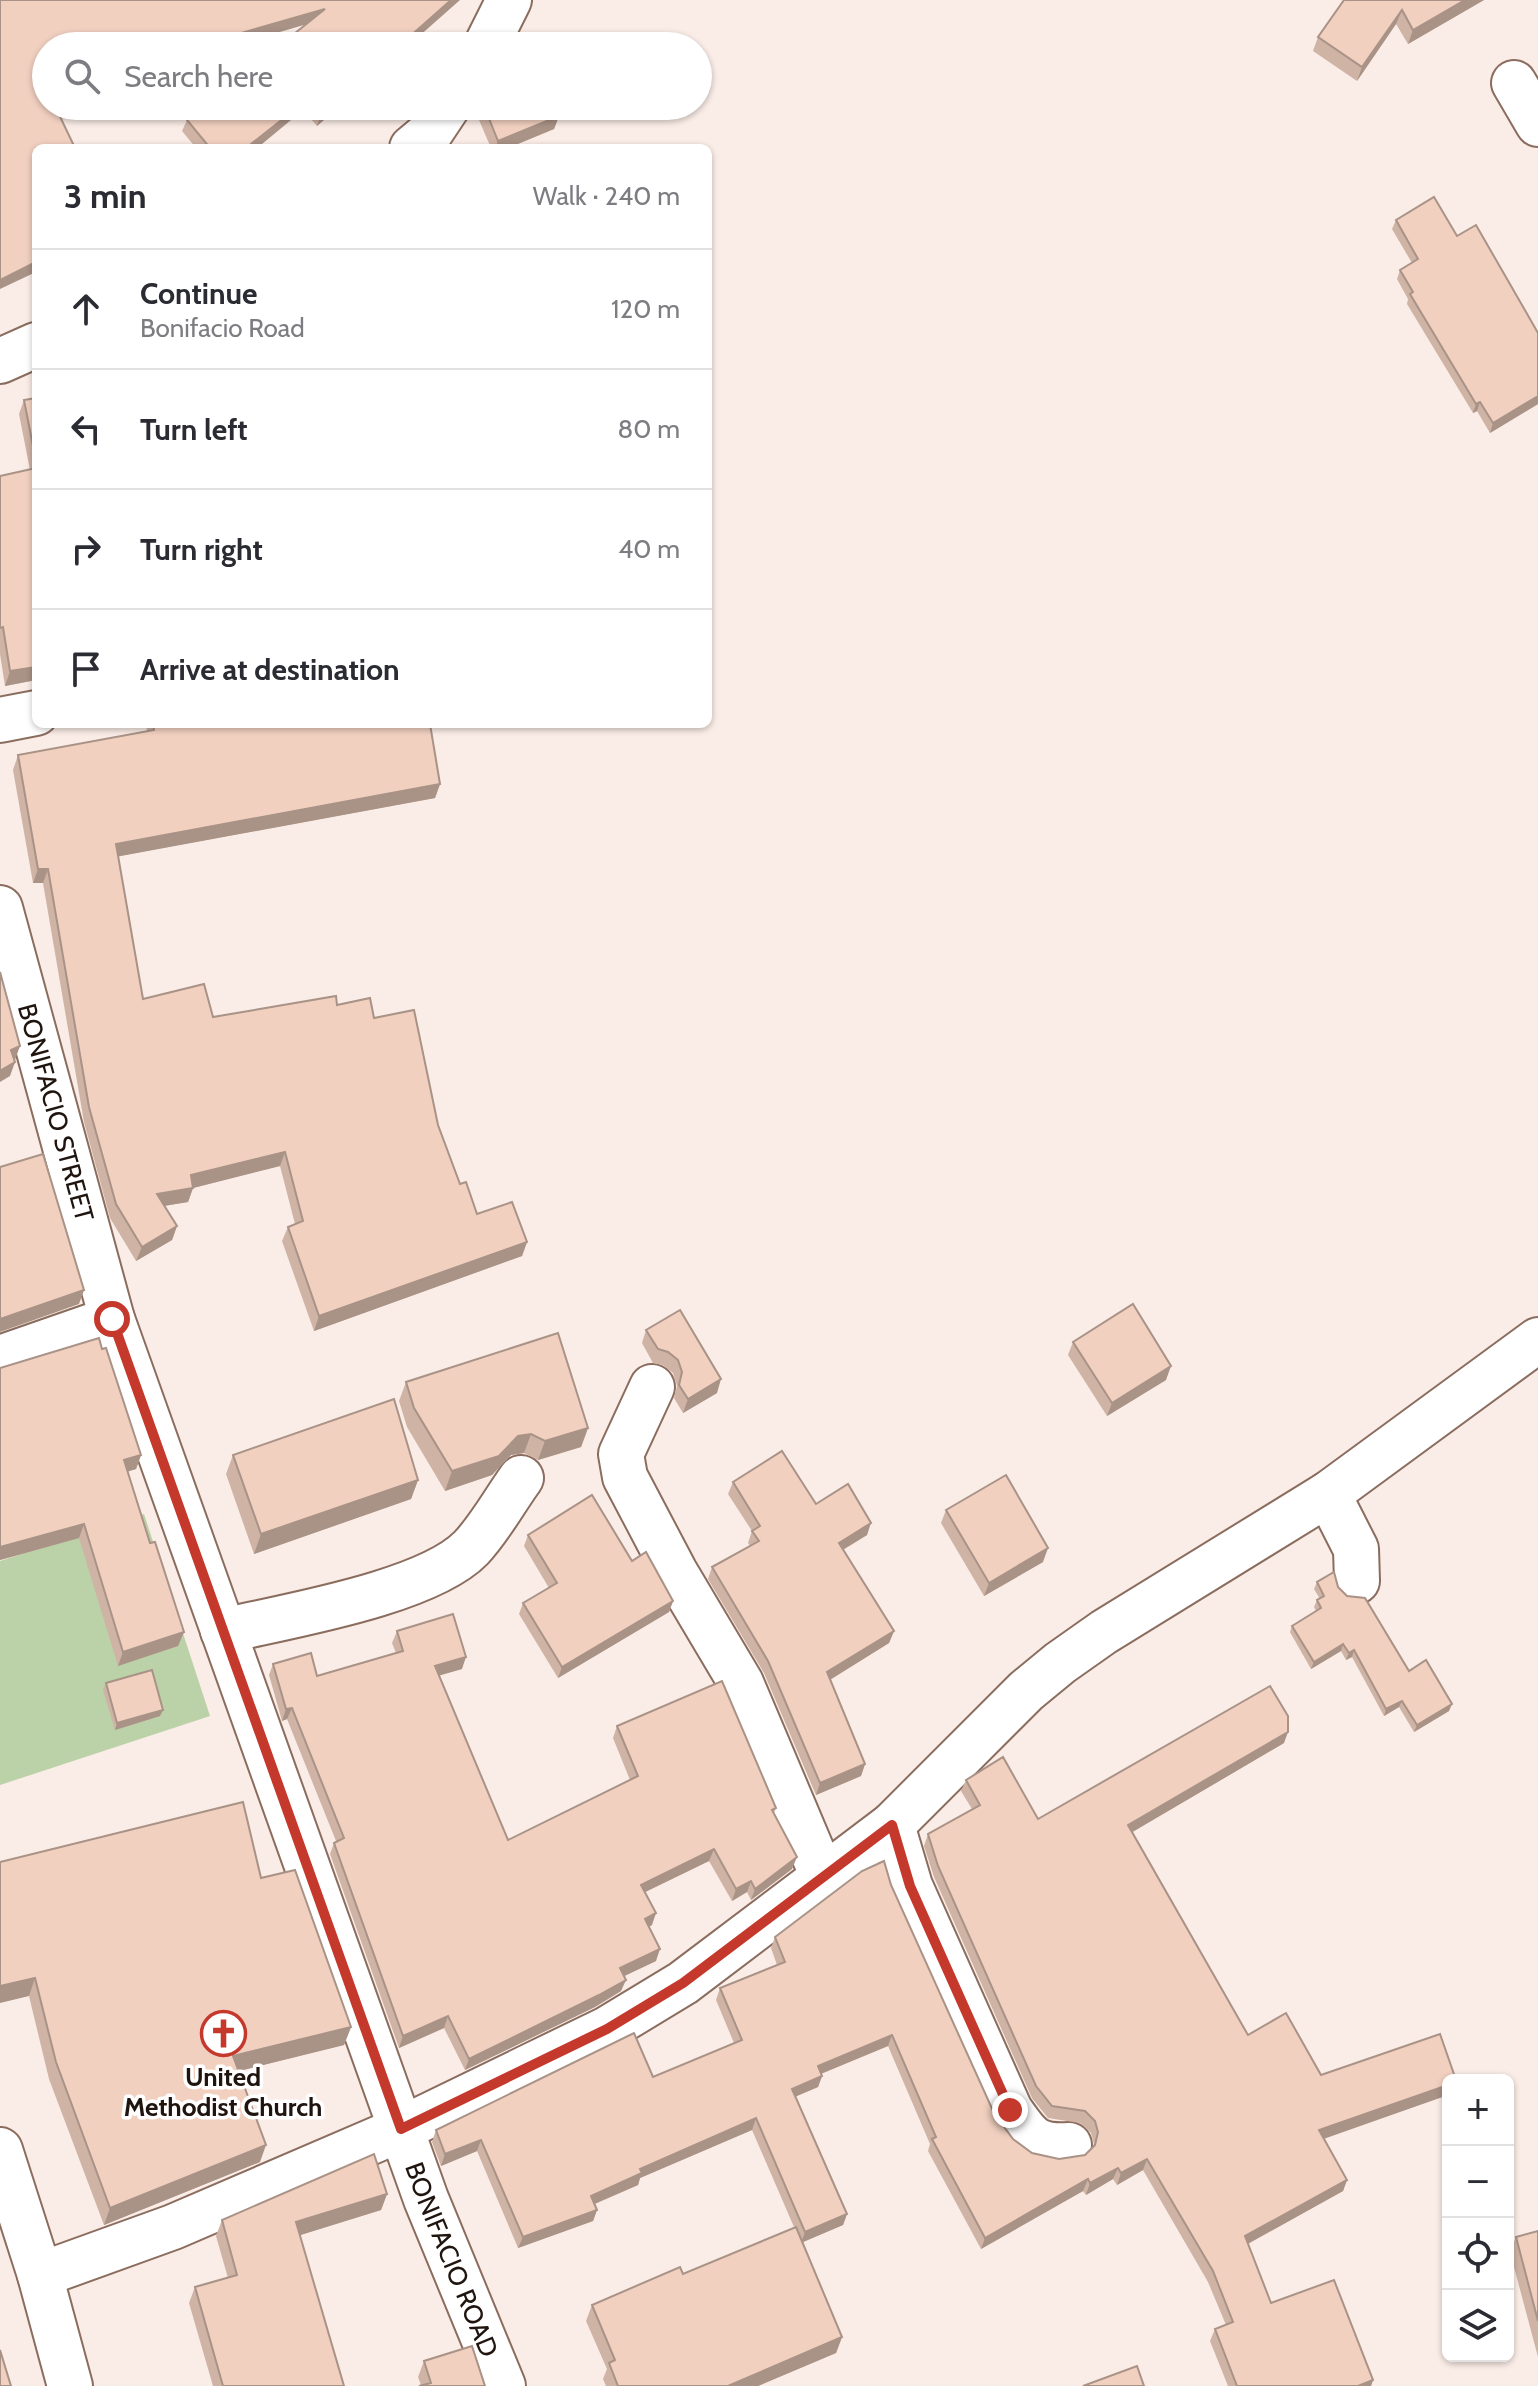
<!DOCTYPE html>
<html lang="en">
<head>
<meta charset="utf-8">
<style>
  body { margin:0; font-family:Cabin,sans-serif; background:#f7f7f7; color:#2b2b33 }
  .controls { position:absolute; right:24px; bottom:24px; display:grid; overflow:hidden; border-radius:12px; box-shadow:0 2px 6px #0004 }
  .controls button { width:72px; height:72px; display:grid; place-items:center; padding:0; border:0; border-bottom:2px solid #e1e1e2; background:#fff; color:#2b2b33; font:40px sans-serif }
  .stop { position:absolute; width:24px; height:24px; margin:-18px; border:6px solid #c5382c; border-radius:50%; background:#fff }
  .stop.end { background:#c5382c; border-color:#fff; box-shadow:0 2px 8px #0008 }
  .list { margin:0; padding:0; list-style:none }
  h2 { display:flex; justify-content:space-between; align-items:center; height:104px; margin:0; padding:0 32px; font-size:34px }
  h2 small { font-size:26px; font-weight:400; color:#7c7c81 }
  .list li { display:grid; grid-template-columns:52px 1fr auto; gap:24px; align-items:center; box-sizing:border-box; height:120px; padding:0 32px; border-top:2px solid #e1e1e2 }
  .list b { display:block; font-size:30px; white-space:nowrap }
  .list p { margin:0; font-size:26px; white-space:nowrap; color:#7c7c81 }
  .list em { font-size:26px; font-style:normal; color:#7c7c81 }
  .icon { flex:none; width:44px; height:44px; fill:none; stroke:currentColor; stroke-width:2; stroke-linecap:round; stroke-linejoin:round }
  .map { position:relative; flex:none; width:1538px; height:2386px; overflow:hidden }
  .search { position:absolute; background:#fff; box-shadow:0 2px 6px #0004; left:32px; top:32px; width:680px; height:88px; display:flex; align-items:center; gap:20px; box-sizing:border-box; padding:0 28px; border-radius:44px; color:#7c7c81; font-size:30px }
  .panel { position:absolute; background:#fff; box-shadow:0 2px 6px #0004; left:32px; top:144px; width:680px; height:584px; border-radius:12px }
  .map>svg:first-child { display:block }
</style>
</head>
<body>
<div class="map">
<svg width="1538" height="2386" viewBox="0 0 1538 2386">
  <rect width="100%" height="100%" fill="#faece6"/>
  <polygon fill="#bbd1a7" points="144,1514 210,1716 0,1785 0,1561"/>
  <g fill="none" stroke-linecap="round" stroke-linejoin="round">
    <defs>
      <g id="minor">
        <polyline points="486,46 509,0"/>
        <polyline points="1514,83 1538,124"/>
        <polyline points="412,148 430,133 448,106"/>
        <polyline points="0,361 36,345"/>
        <polyline points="0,720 36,713"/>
        <path id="s1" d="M 0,908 L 112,1319 L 426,2199 L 503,2386"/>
        <polyline points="0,1358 112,1319"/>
        <polyline points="652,1387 621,1454 625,1477 675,1572 741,1683 823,1877"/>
        <polyline points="1328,1494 1356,1549 1357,1581"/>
        <path d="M 223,1631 C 287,1616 427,1593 471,1548 C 490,1528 505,1500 521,1478"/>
        <path d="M 892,1825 L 910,1886 L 1010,2110 C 1029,2137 1034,2147 1069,2145"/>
        <polyline points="0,2150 40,2275 70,2386"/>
        <polyline points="40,2275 173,2227 401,2129 607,2029 683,1983 892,1825 1026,1691 1060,1663 1104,1632 1328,1494 1538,1340"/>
      </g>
    </defs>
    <use href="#minor" stroke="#8b6d5f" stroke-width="48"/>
    <use href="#minor" stroke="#fff" stroke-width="44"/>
  </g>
  <g fill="#cfb3a5">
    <polygon points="1344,0 1484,0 1408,44 1396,24 1357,81 1313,51 1318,37"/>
    <polygon points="204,106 340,106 317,126 303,110 257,148 196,148 182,131 187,120"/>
    <polygon points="479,106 556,106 559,116 554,129 508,148 491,148 476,113"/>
    <polygon points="1396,220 1457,236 1538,333 1538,404 1490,433 1477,411 1473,413 1407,304 1408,299 1397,279 1400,270 1412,263 1392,229"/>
    <polygon points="36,398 36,680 5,686 0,654 0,476 30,470 19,414 24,400"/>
    <polygon points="146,724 430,724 440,784 435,798 118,856 143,999 213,1017 337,1005 374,1018 438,1125 460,1184 477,1214 527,1242 522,1256 314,1331 282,1241 288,1227 295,1224 280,1166 193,1188 188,1202 164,1206 177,1226 172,1240 136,1261 110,1218 84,1122 43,883 33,883 13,770 18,755 147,731"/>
    <polygon points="646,1330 717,1393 683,1413 674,1398 677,1386 673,1373 663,1365 653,1363 642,1343"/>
    <polygon points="1073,1342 1166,1380 1107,1416 1068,1355"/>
    <polygon points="406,1382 588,1428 581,1447 538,1460 524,1453 511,1455 492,1475 445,1491 407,1427 399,1401"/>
    <polygon points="141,1455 136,1469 127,1472 150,1543 184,1632 178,1646 118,1666 79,1538 0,1560"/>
    <polygon points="233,1455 418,1480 411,1499 254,1554 226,1474"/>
    <polygon points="733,1482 816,1504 867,1535 843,1550 894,1631 889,1643 830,1680 865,1764 861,1776 816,1795 764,1673 708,1579 712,1567 750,1546 748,1543 752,1531 728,1494"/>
    <polygon points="946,1510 1043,1562 984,1596 941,1523"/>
    <polygon points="528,1535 632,1561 673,1601 669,1612 558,1678 519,1614 523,1603 549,1588 524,1546"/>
    <polygon points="1317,1582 1338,1587 1409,1671 1449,1711 1414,1732 1399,1707 1384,1716 1352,1657 1346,1660 1341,1651 1311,1669 1290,1632 1292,1626 1316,1611 1314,1607 1317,1600 1320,1599 1314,1589"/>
    <polygon points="397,1631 462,1669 439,1675 508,1840 630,1780 613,1738 617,1726 776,1808 774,1813 792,1869 751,1900 747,1892 732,1901 709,1861 645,1892 652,1925 649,1927 656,1961 624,1976 621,1991 595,2007 465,2070 444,2028 399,2048 330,1854 334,1843 336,1841 287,1719 282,1721 269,1675 273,1664 317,1676 396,1653 392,1643"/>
    <polygon points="106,1683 160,1716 115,1730 103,1690"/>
    <polygon points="1284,1743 1132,1832 1248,2035 1321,2075 1448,2080 1448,2095 1323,2138 1347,2180 1343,2191 1248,2244 1271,2303 1373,2380 1371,2386 1228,2386 1210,2341 1215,2329 1226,2325 1208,2282 1143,2170 1117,2185 1113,2179 1086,2195 1083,2191 981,2249 928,2151 930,2144 888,2046 821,2074 822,2076 818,2087 795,2097 847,2214 843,2225 802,2242 842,2337 836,2353 758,2386 606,2386 603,2379 607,2369 586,2321 592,2305 683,2274 794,2227 752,2130 640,2178 638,2185 595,2204 597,2210 593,2221 518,2248 477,2151 441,2166 432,2142 436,2130 653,2077 734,2043 716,2000 720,1988 777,1965 771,1948 775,1937 891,1885 994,2113 1013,2139 1032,2153 1059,2159 1085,2155 1093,2147 1094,2144 1091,2133 1080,2123 1048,2118 1032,2098 934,1877 924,1846 928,1834 972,1809 961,1791 966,1780 1038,1819"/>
    <polygon points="0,1862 261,1878 351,2027 344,2045 239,2071 260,2162 104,2225 49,2079 29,1996"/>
    <polygon points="387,2194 381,2210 300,2235 344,2386 213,2386 189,2303 195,2287 228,2278 216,2236 222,2220"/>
    <polygon points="1538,2231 1538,2357 1510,2252 1516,2237"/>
    <polygon points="424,2361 485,2386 421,2385 418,2377"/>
  </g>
  <g fill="#a99286">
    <polygon points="451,0 460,0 408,46 399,46"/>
    <polygon points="1465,0 1484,0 1408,44 1413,30"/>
    <polygon points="325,9 321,20 232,46 196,46"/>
    <polygon points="1402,10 1396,24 1357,81 1362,67"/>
    <polygon points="299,106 305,106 303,110 257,148 246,148"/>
    <polygon points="330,106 340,106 317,126 321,114"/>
    <polygon points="559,116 554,129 508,148 495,148 498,141"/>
    <polygon points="36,262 36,272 0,289 0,280"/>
    <polygon points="1538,396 1538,404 1490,433 1493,423"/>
    <polygon points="1480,402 1477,411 1473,413 1476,404"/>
    <polygon points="36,667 36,680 5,686 10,671"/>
    <polygon points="440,784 435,798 110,858 116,844"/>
    <polygon points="38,869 48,869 43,883 33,883"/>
    <polygon points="20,1046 15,1060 6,1064 11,1050"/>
    <polygon points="15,1062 10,1076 0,1082 0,1071"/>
    <polygon points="285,1152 280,1166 193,1188 188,1202 151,1208 157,1194 191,1175"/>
    <polygon points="177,1226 172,1240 136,1261 142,1247"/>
    <polygon points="527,1242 522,1256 314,1331 319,1316"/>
    <polygon points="84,1290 79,1304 0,1332 0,1319"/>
    <polygon points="1171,1366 1166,1380 1107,1416 1112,1403"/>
    <polygon points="721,1379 717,1393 683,1413 688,1399"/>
    <polygon points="588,1428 581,1447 538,1460 545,1441"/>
    <polygon points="531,1434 524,1453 511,1455 492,1475 445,1491 452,1471 518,1436"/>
    <polygon points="141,1455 136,1469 118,1474 124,1460"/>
    <polygon points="418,1480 411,1499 254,1554 261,1534"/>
    <polygon points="871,1523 867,1535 834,1555 839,1543"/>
    <polygon points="84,1524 79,1538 0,1560 0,1547"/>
    <polygon points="1048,1548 1043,1562 984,1596 989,1583"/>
    <polygon points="673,1601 669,1612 558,1678 562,1667"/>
    <polygon points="894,1631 889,1643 823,1684 827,1672"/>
    <polygon points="184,1632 178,1646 118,1666 123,1652"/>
    <polygon points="1343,1644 1341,1651 1311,1669 1314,1662"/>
    <polygon points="1354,1650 1352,1657 1346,1660 1349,1653"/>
    <polygon points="466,1657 462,1669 431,1678 435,1666"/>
    <polygon points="1402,1701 1399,1707 1384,1716 1386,1709"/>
    <polygon points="1452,1704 1449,1711 1414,1732 1417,1725"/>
    <polygon points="292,1708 287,1719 282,1721 286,1709"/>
    <polygon points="163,1710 160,1716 115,1730 117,1723"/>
    <polygon points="1288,1732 1284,1743 1124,1837 1128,1825"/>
    <polygon points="865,1764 861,1776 816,1795 820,1783"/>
    <polygon points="714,1849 709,1861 637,1896 641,1885"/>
    <polygon points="797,1857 792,1869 751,1900 755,1889"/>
    <polygon points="751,1881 747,1892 732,1901 736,1889"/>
    <polygon points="656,1913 652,1925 641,1931 645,1919"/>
    <polygon points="660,1949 656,1961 616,1980 620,1968"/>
    <polygon points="35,1978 29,1996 0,2003 0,1986"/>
    <polygon points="626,1980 621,1991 595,2007 465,2070 469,2059"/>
    <polygon points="448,2016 444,2028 399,2048 403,2036"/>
    <polygon points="351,2027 344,2045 227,2074 233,2056"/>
    <polygon points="892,2035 888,2046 813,2077 818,2066"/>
    <polygon points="822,2076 818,2087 787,2100 792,2089"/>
    <polygon points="1448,2085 1448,2095 1315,2142 1319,2130"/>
    <polygon points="756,2118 752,2130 640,2178 638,2185 587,2207 591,2196 640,2169"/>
    <polygon points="481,2140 477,2151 441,2166 445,2154"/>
    <polygon points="266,2145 260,2162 104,2225 110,2208"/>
    <polygon points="1147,2159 1143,2170 1117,2185 1121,2173"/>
    <polygon points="1118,2168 1113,2179 1086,2195 1090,2183"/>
    <polygon points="1088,2179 1083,2191 981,2249 985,2238"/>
    <polygon points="1347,2180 1343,2191 1240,2248 1245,2236"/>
    <polygon points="387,2194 381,2210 291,2238 296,2222"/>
    <polygon points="597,2210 593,2221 518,2248 523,2237"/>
    <polygon points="847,2214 843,2225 801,2243 805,2232"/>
    <polygon points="842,2337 836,2353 758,2386 727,2386"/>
    <polygon points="1373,2380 1371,2386 1358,2386"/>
  </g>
  <g fill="#f1d0c0" stroke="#a99286" stroke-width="2">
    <polygon points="0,0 451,0 399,46 279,46 325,9 196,46 46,46 46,106 55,106 75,148 36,148 36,262 0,280"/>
    <polygon points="1344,0 1465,0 1413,30 1402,10 1362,67 1318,37"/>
    <polygon points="204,106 299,106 246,148 210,148 187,120"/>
    <polygon points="314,106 330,106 321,114"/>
    <polygon points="484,106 556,106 559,116 498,141"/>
    <polygon points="1434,197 1457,236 1476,225 1538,333 1538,396 1493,423 1480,402 1476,404 1410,294 1413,292 1400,270 1418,259 1396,220"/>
    <polygon points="36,398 36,461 24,400"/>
    <polygon points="36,468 36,667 10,671 3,627 0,628 0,476"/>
    <polygon points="153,724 430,724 440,784 116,844 143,999 204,984 213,1017 336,996 337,1005 370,998 374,1018 414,1010 438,1125 460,1184 466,1182 477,1214 512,1202 527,1242 319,1316 288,1227 303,1221 285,1152 191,1175 193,1188 157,1194 177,1226 142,1247 116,1204 89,1107 48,869 38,869 18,755 154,730"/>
    <polygon points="0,972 20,1046 11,1050 15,1062 0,1071"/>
    <polygon points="43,1154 84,1290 0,1319 0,1167"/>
    <polygon points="1133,1304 1171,1366 1112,1403 1073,1342"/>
    <polygon points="680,1310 721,1379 688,1399 679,1385 682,1372 678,1360 668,1352 658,1349 646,1330"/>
    <polygon points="558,1333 588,1428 545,1441 531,1434 518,1436 499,1456 452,1471 414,1408 406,1382"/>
    <polygon points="99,1338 102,1349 106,1348 141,1455 124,1460 150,1543 155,1542 184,1632 123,1652 84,1524 0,1547 0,1368"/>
    <polygon points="394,1399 418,1480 261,1534 233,1455"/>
    <polygon points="782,1451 816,1504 848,1484 871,1523 839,1543 894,1631 827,1672 865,1764 820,1783 768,1661 712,1567 759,1541 752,1531 760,1526 733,1482"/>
    <polygon points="1006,1475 1048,1548 989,1583 946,1510"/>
    <polygon points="592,1495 632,1561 646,1552 673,1601 562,1667 523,1603 557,1583 528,1535"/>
    <polygon points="1334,1572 1338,1587 1347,1596 1365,1598 1409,1671 1426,1660 1452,1704 1417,1725 1402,1701 1386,1709 1354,1650 1349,1653 1343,1644 1314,1662 1292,1626 1321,1608 1317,1600 1324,1596 1317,1582"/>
    <polygon points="453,1614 466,1657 435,1666 508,1840 638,1776 617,1726 722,1681 776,1808 772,1810 797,1857 755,1889 751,1881 736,1889 714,1849 641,1885 656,1913 645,1919 660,1949 620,1968 626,1980 599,1995 469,2059 448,2016 403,2036 334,1843 344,1838 292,1708 286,1709 273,1664 311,1653 317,1676 403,1651 397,1631"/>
    <polygon points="152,1670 163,1710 117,1723 106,1683"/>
    <polygon points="1270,1686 1288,1716 1288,1732 1128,1825 1248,2035 1286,2013 1321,2075 1440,2034 1456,2080 1448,2080 1448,2085 1319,2130 1347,2180 1245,2236 1271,2303 1334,2280 1373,2380 1358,2386 1237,2386 1215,2329 1233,2322 1213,2271 1147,2159 1121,2173 1118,2168 1090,2183 1088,2179 985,2238 932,2139 936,2137 892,2035 818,2066 822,2076 792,2089 847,2214 805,2232 756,2118 640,2169 642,2173 591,2196 597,2210 523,2237 481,2140 445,2154 436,2130 634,2033 653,2077 742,2040 720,1988 785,1962 775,1937 862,1871 884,1861 891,1885 994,2113 1013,2139 1032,2153 1059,2159 1085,2155 1095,2145 1098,2132 1095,2121 1085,2111 1052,2106 1036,2086 938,1866 928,1834 980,1805 966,1780 1003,1757 1038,1819"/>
    <polygon points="243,1802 261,1878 295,1870 351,2027 233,2056 266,2145 110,2208 56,2062 35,1978 0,1986 0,1862"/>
    <polygon points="374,2154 387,2194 296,2222 344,2386 223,2386 195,2287 237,2275 222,2220"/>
    <polygon points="796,2227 842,2337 728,2386 618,2386 609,2363 615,2360 592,2305 680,2267 683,2274"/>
    <polygon points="1538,2231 1538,2321 1516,2237"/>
    <polygon points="472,2346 485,2386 419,2386 431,2383 424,2361"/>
    <polygon points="0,2350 11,2386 0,2386"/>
    <polygon points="1137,2366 1144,2386 1083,2386"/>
  </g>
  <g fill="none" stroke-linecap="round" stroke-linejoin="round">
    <polyline stroke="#c5382c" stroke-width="10" points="112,1319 401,2129 607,2029 683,1983 892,1825 910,1886 1010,2110"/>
  </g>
  <defs>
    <symbol id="church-ring" viewBox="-11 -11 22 22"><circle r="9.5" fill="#fff" stroke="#c5382c" stroke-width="1.5"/><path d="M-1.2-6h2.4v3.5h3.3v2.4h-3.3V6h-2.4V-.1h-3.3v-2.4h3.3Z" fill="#c5382c"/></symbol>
  </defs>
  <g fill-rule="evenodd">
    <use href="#church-ring" x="198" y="2008" width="51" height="51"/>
  </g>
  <g text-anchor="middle" stroke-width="7" stroke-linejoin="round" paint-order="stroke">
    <g font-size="26" fill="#1f140e" stroke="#fff">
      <text dy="9" stroke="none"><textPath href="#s1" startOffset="212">BONIFACIO STREET</textPath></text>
      <text dy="9" stroke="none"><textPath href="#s1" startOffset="1426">BONIFACIO ROAD</textPath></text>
    </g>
    <g font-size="26" font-weight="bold" fill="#1f140e" stroke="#fff">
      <text x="223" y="2086">United<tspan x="223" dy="30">Methodist Church</tspan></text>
    </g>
  </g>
</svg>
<div class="controls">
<button>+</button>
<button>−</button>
<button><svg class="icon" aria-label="locate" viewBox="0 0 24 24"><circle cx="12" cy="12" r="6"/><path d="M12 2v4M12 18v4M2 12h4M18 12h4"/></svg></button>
<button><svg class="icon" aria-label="layers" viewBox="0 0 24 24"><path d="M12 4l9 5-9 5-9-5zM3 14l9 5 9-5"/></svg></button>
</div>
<div class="stop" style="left:112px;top:1319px"></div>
<div class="stop end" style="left:1010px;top:2110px"></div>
<div class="search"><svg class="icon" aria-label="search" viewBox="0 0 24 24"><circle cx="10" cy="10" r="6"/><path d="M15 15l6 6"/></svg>Search here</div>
<section class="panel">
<h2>3 min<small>Walk · 240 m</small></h2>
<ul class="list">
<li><svg class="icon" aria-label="ahead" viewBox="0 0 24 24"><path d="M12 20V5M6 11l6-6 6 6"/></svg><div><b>Continue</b><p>Bonifacio Road</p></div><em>120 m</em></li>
<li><svg class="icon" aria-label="left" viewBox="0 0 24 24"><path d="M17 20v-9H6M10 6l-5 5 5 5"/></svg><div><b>Turn left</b></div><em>80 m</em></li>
<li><svg class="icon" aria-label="right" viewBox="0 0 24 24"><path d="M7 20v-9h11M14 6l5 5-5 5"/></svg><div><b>Turn right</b></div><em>40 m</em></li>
<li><svg class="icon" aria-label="arrive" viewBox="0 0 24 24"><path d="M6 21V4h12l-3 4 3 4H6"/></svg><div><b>Arrive at destination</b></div></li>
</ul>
</section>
</div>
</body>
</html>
